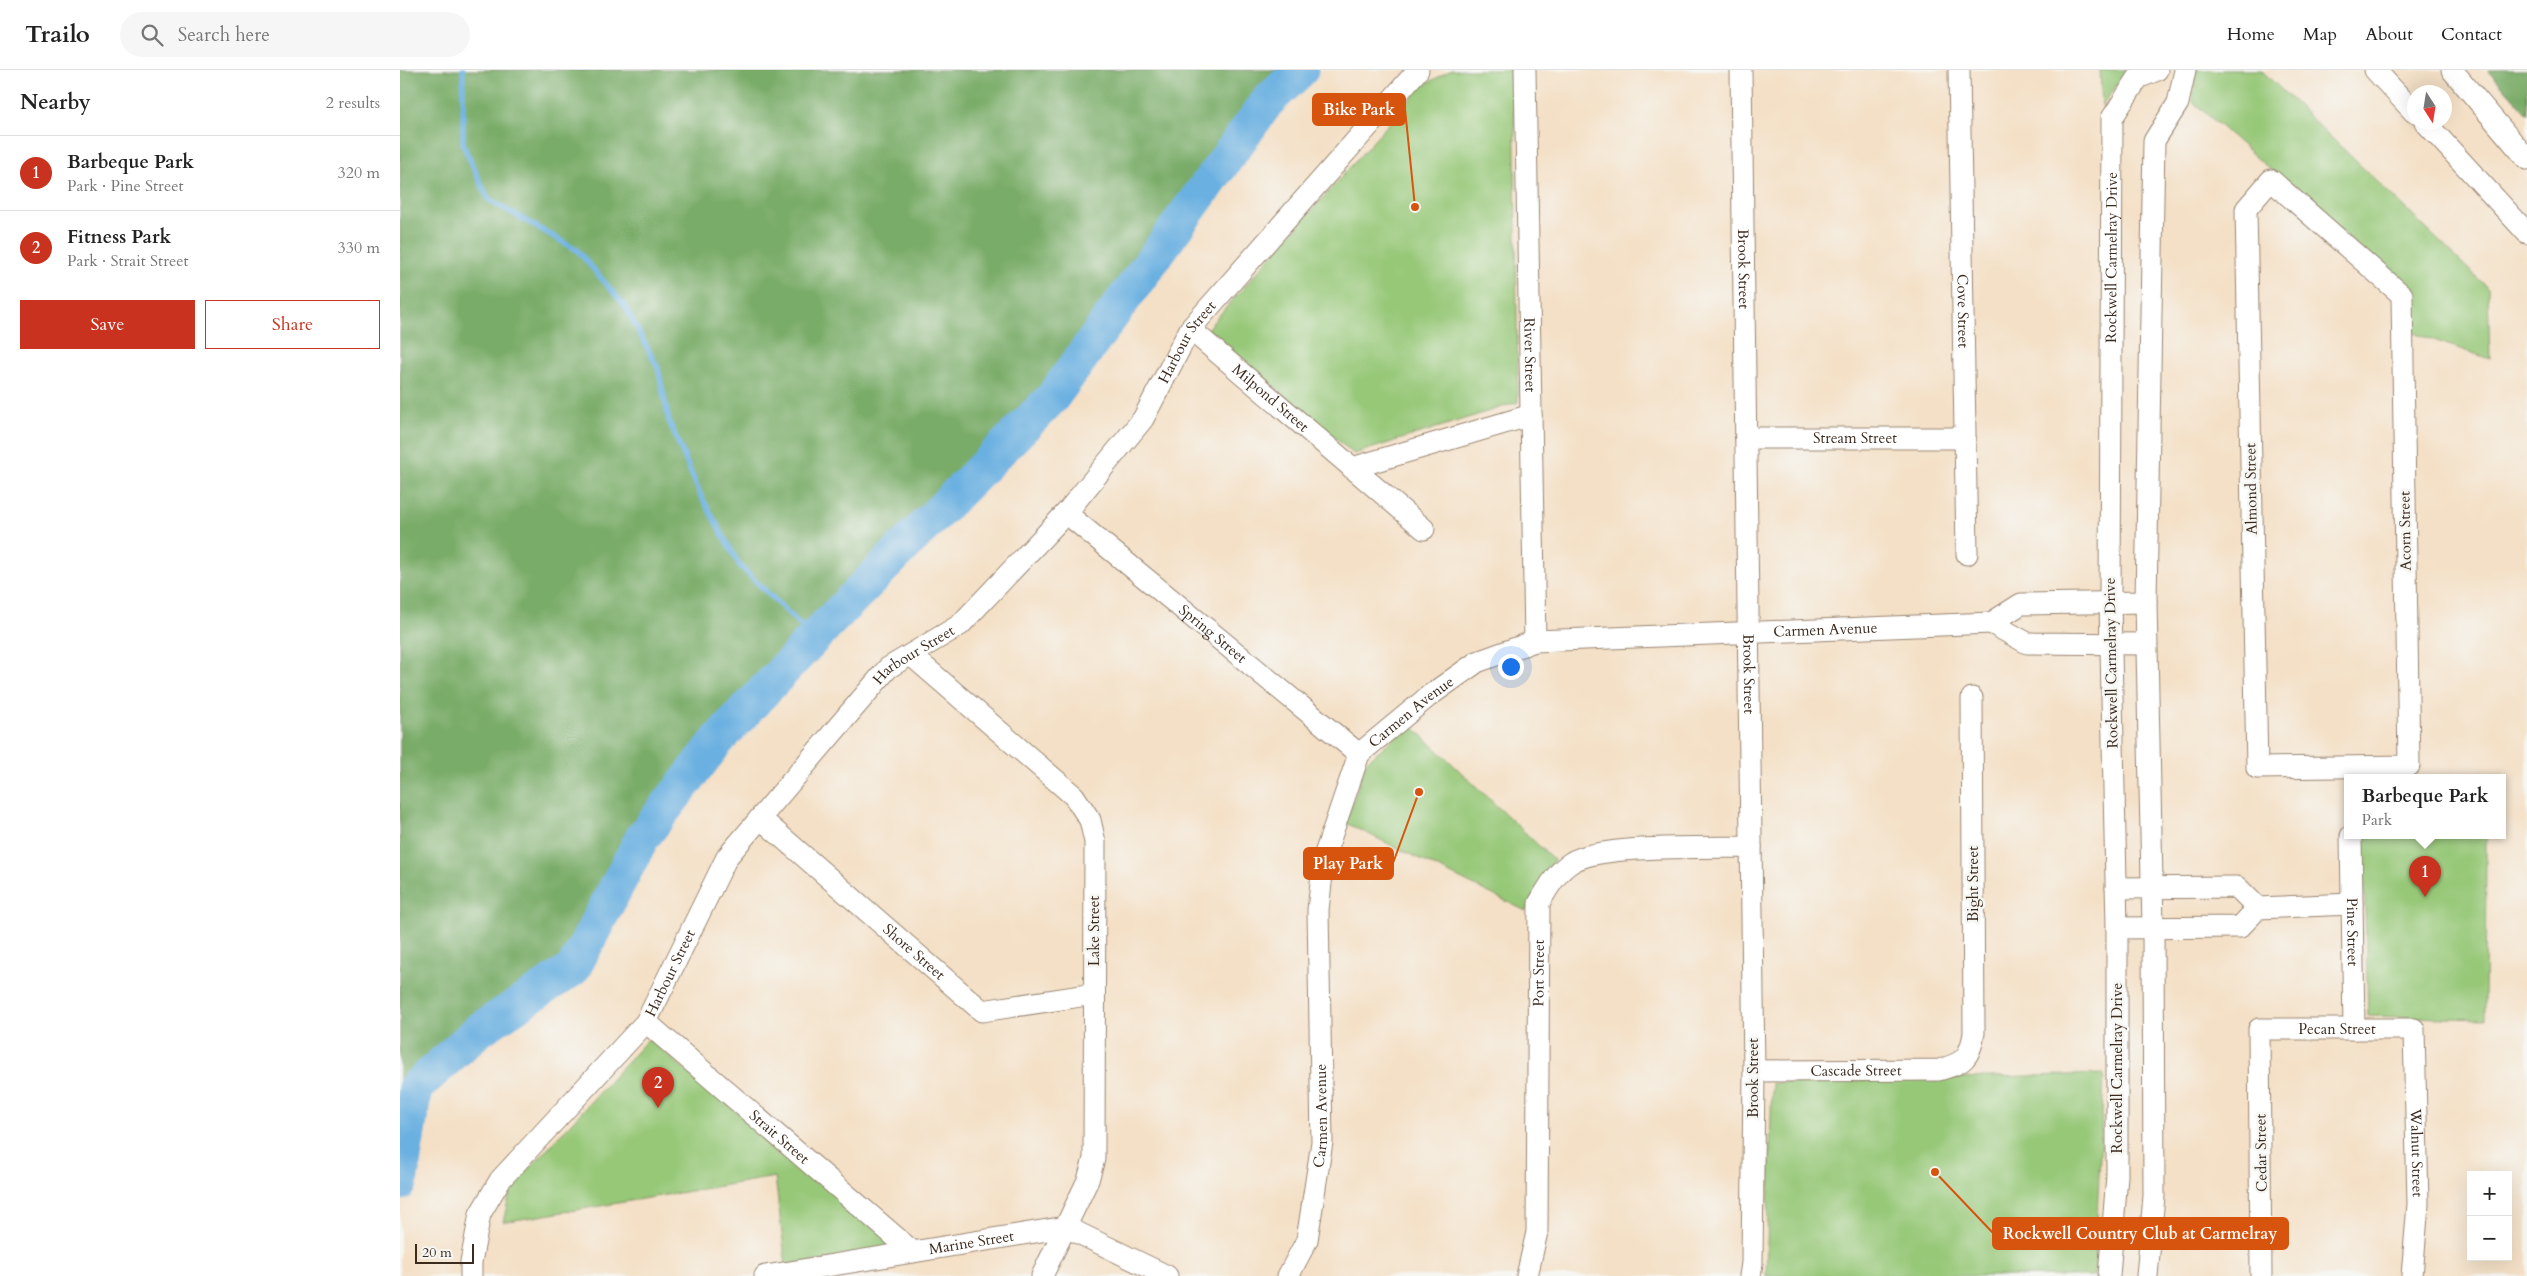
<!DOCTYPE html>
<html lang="en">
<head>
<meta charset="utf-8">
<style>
  body { margin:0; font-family:Cardo,serif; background:#f6f6f6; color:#222 }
  .controls { position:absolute; right:15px; bottom:15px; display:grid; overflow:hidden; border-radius:0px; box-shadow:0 5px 20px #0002 }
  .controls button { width:45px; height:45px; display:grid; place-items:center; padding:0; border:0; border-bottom:1px solid #e0e0e0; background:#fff; color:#222; font:25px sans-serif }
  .compass { position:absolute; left:2007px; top:15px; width:45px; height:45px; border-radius:50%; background:#fff; box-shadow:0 5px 20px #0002; rotate:168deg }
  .scale { position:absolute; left:15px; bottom:12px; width:59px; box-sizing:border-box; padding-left:5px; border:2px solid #3b2a1e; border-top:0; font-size:14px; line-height:18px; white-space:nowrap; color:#3b2a1e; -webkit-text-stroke:4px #f6f6f2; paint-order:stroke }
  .you { position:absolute; left:1110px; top:596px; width:18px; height:18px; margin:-12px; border:4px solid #fff; border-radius:50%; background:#1a73e8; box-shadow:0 0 0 8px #1a73e833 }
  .badge { display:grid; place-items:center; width:32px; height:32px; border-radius:50%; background:#c8321e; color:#fff; font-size:16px; font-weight:700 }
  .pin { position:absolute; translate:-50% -41px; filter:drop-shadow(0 1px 2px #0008) }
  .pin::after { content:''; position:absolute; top:26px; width:18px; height:15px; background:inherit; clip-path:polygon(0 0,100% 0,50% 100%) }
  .popup { position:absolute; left:1944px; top:704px; width:162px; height:65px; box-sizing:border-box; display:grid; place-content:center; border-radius:0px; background:#fff; filter:drop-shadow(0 1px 4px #0005); font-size:16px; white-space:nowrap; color:#767676 }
  .popup b { font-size:19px; color:#222 }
  .popup::after { content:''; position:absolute; left:50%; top:100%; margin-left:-10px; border:10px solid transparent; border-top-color:#fff }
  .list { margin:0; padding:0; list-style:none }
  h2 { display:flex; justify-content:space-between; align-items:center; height:65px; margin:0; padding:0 20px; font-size:21px }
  h2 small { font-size:16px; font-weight:400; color:#767676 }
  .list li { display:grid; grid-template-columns:32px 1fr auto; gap:15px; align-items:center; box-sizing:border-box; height:75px; padding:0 20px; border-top:1px solid #e0e0e0 }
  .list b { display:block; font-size:19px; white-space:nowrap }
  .list p { margin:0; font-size:16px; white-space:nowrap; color:#767676 }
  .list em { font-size:16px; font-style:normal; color:#767676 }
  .actions { display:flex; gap:10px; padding:15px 20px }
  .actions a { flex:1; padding:11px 0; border:1px solid #c8321e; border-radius:0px; text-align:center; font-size:18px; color:#c8321e }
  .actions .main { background:#c8321e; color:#fff }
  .icon { flex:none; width:28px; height:28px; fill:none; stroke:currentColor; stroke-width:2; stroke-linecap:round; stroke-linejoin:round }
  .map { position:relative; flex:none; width:2127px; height:1206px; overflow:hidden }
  header { display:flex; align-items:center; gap:30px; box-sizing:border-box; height:70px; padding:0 25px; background:#fff; border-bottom:1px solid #e0e0e0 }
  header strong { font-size:24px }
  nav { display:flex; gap:28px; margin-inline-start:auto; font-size:18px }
  .search { width:350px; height:45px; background:#f6f6f6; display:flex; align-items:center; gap:12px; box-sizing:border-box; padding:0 18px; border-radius:28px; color:#767676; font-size:19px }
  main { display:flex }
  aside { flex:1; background:#fff }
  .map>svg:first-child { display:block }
</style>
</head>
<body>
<header>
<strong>Trailo</strong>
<div class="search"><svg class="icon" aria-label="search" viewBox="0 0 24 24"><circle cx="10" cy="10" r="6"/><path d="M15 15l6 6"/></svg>Search here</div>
<nav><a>Home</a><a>Map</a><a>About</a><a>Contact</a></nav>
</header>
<main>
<aside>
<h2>Nearby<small>2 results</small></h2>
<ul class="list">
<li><span class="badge">1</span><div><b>Barbeque Park</b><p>Park · Pine Street</p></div><em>320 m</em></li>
<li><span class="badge">2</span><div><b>Fitness Park</b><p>Park · Strait Street</p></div><em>330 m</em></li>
</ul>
<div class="actions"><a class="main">Save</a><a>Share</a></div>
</aside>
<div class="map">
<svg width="2127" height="1206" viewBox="0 0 2127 1206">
  <rect width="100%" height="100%" fill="#f6f6f2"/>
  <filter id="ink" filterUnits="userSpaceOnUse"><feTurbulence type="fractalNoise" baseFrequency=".02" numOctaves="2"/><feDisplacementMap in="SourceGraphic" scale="10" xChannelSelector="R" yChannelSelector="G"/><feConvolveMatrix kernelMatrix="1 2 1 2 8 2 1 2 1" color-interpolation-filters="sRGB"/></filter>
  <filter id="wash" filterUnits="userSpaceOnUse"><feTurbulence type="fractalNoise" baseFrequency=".0096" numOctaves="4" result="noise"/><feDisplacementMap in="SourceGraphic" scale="20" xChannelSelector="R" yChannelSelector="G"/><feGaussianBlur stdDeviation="1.12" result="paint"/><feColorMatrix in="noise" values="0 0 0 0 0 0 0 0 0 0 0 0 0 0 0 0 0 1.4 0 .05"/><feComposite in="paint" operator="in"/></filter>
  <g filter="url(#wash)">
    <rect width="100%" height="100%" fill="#f4e0c6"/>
    <g fill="#97c878" stroke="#69794b">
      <polygon points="1051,0 1114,0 1118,332 954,384 807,259 1022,16"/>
      <polygon points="1700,0 1727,0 1702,36"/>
      <polygon points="1796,0 1861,0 2088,218 2090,289 2013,263 2011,223 1793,32"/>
      <polygon points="1010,654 1154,790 1126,841 946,753 966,692"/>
      <polygon points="1963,766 2086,766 2085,949 1968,946"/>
      <polygon points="248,969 501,1178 386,1196 375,1107 103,1152 111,1119"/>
      <polygon points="1704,1004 1694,1206 1366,1206 1372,1013"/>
    </g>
    <g fill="#79ac68" stroke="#5a6b43">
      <polygon points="0,0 901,0 868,31 652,328 414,568 318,670 242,768 173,899 79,960 0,1030"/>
      <polygon points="2088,0 2127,0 2127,44"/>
    </g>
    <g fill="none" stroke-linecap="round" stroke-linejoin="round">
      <polyline stroke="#6ab0e1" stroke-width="5.5" points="63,0 63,75 88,129 177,180 225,236 258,298 269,351 300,424 340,496 414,568"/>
      <polyline stroke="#6ab0e1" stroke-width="35" points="0,1113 15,1018 79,960 173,899 242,768 318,670 426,555 652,328 868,31 901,0"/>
    </g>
  </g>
  <g filter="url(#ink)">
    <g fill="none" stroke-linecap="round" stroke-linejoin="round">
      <defs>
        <g id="minor">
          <path id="s1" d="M 1125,0 L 1135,571"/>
          <path id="s2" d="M 1341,0 L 1354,1001 L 1352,1193 L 1350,1206"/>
          <path id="s3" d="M 1559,0 L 1567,484"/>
          <polyline points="1975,0 2014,42"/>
          <polyline points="2052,0 2127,89"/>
          <polyline points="2025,52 2127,163"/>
          <polygon points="1871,110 2002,225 2009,696 1857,698 1846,139"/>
          <path id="s4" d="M 790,259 L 1024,459"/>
          <path id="s5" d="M 1346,368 L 1565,368"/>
          <polyline points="952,398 1131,345"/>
          <path id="s6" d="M 666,443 L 959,684"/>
          <polyline points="1591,553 1627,573 1746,574"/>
          <polyline points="511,585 674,726 690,750 695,772 694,1089 688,1110 642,1206"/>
          <path id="s7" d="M 360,748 L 582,941 L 694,924"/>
          <path id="s8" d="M 1951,766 L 1954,959"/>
          <polyline points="1716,818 1837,817 1858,838"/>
          <polyline points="1717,858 1840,857 1858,838 1952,834"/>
          <path id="s9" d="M 246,952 L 513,1182"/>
          <path id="s10" d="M 1354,1001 L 1539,1000 C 1563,993 1570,989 1574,963 L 1572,628"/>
          <path id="s11" d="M 71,1206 L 71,1192 L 80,1144 L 100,1110 L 246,952 L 327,787 L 488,598 L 560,555 L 666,443 L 743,349 L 790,259 L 1018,0"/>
          <path id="s12" d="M 365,1206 L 666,1157 L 767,1206"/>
          <path id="s13" d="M 888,1206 L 907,1170 L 922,1072 L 918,840 L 924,787 L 959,684 L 1029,626 L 1077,592 L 1135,571 L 1591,553 L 1621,534 L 1746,532"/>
          <path id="s14" d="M 1127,1206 L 1137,1162 L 1139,833 C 1148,818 1157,801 1172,792 C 1200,774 1313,778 1351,777"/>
          <path id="s15" d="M 1709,1206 L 1717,1106 L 1717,858 L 1710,533 L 1712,48 L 1738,8 L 1757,0"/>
          <polyline points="1747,1206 1754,1126 1753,858 1746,532 1754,71 1778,33 1785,0"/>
          <path id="s16" d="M 1861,1206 L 1859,959 L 2014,959 L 2018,1134 L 2012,1206"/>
        </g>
      </defs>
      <use href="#minor" stroke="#988572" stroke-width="23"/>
      <use href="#minor" stroke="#fff" stroke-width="21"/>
    </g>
  </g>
  <g text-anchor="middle" stroke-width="5" stroke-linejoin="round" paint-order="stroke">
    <g font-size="15" fill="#3b2a1e" stroke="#f6f6f2">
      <text dy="5" stroke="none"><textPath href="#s15" startOffset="1019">Rockwell Carmelray Drive</textPath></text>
      <text dy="5" stroke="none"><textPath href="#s2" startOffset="199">Brook Street</textPath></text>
      <text dy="5" stroke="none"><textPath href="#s3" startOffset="241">Cove Street</textPath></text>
      <text dy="5" stroke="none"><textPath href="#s11" startOffset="1198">Harbour Street</textPath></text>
      <text dy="5" stroke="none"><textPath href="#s1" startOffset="285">River Street</textPath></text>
      <text dy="5" stroke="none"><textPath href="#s4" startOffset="106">Milpond Street</textPath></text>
      <text dy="5" stroke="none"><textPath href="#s5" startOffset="109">Stream Street</textPath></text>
      <text transform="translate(1851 419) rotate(-91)" y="5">Almond Street</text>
      <text transform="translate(2005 461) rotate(-91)" y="5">Acorn Street</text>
      <text dy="5" stroke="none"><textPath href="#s13" startOffset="1036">Carmen Avenue</textPath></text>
      <text dy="5" stroke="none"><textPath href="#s6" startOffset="190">Spring Street</textPath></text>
      <text dy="5" stroke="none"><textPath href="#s11" startOffset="778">Harbour Street</textPath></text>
      <text transform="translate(1711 593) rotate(-91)" y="5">Rockwell Carmelray Drive</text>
      <text dy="5" stroke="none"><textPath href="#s2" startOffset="604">Brook Street</textPath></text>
      <text dy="5" stroke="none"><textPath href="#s13" startOffset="601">Carmen Avenue</textPath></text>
      <text transform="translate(1573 814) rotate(-90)" y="5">Bight Street</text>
      <text transform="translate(694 861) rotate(-90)" y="5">Lake Street</text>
      <text dy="5" stroke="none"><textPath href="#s8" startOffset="96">Pine Street</textPath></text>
      <text dy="5" stroke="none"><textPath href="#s7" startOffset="204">Shore Street</textPath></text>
      <text dy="5" stroke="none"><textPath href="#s11" startOffset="372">Harbour Street</textPath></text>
      <text dy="5" stroke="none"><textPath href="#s14" startOffset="304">Port Street</textPath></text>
      <text dy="5" stroke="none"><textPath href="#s16" startOffset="325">Pecan Street</textPath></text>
      <text transform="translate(1717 998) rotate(-90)" y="5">Rockwell Carmelray Drive</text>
      <text dy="5" stroke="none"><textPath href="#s10" startOffset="102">Cascade Street</textPath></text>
      <text transform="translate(1353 1008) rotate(-90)" y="5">Brook Street</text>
      <text dy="5" stroke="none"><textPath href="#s13" startOffset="166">Carmen Avenue</textPath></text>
      <text dy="5" stroke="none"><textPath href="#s9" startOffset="176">Strait Street</textPath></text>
      <text transform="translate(1861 1083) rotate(-91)" y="5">Cedar Street</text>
      <text dy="5" stroke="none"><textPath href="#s16" startOffset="526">Walnut Street</textPath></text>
      <text dy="5" stroke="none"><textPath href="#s12" startOffset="209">Marine Street</textPath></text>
    </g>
  </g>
  <path fill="none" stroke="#d7540e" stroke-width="2" d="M1015 137L1005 39M1019 722L993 793M1535 1102L1593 1163"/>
  <g fill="#d7540e" stroke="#f6f6f2" stroke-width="2">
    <circle cx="1015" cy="137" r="5"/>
    <circle cx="1019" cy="722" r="5"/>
    <circle cx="1535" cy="1102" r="5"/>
  </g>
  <g fill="#d7540e" stroke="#d7540e" stroke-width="2">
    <rect x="913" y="24" width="92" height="31" rx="5"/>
    <rect x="904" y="778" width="89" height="31" rx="5"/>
    <rect x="1593" y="1148" width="295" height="31" rx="5"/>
  </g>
  <g font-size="16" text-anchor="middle" font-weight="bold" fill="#fff">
    <text x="959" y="45">Bike Park</text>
    <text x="948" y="799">Play Park</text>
    <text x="1740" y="1169">Rockwell Country Club at Carmelray</text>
  </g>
</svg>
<div class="controls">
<button>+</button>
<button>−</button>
</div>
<svg class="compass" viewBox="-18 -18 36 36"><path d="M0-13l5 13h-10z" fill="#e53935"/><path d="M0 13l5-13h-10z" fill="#767676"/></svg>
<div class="scale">20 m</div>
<div class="you"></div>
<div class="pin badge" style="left:2025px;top:827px">1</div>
<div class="popup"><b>Barbeque Park</b>Park</div>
<div class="pin badge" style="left:258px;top:1038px">2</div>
</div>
</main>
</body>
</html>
